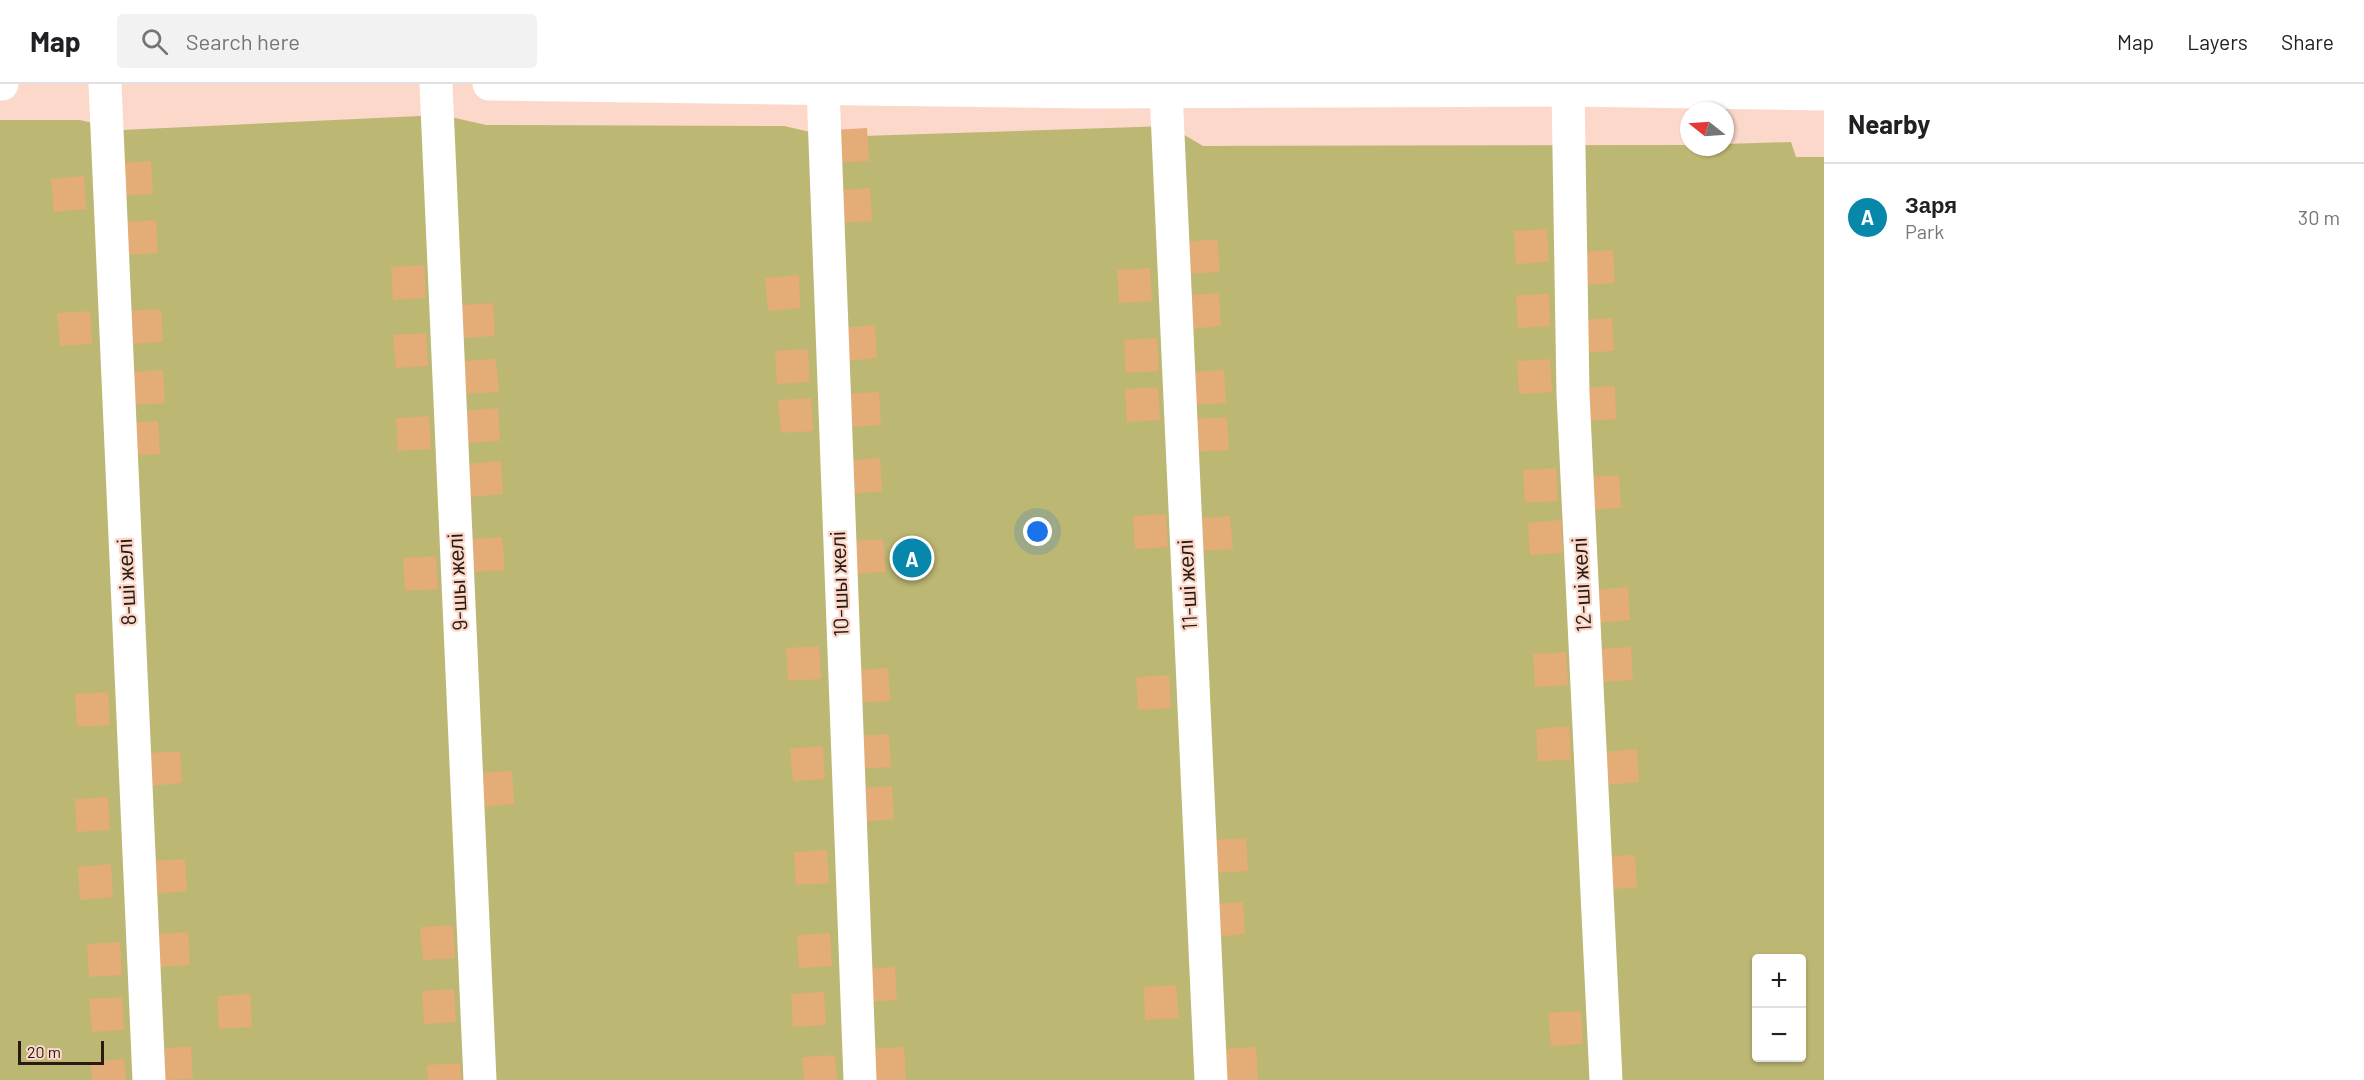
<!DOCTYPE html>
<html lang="en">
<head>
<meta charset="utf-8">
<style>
  body { margin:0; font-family:Barlow,sans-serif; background:#f2f2f2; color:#202124 }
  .controls { position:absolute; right:18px; bottom:18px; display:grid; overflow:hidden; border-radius:6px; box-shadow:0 2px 4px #0004 }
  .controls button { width:54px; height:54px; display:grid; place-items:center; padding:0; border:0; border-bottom:2px solid #e0e0e0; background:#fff; color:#202124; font:30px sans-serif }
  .compass { position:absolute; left:1680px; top:18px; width:54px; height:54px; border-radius:50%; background:#fff; box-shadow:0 2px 4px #0004; rotate:287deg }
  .scale { position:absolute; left:18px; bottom:15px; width:86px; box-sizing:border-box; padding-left:6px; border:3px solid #291a13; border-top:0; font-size:16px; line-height:21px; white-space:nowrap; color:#291a13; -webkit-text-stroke:4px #fbd8c9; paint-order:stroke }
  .you { position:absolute; left:1038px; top:448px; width:21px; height:21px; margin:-15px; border:4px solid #fff; border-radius:50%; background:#1a73e8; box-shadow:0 0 0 9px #1a73e833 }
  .badge { display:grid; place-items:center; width:39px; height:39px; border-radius:50%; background:#0787a9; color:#fff; font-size:20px; font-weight:700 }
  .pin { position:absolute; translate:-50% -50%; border:3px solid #fff; box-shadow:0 2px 6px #0006 }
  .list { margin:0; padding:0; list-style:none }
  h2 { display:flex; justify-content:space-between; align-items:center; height:78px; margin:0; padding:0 24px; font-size:26px }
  h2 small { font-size:20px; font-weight:400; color:#757577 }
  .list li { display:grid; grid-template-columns:39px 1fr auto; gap:18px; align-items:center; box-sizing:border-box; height:108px; padding:0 24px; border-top:2px solid #e0e0e0 }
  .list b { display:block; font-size:22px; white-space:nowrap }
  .list p { margin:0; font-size:20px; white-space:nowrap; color:#757577 }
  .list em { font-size:20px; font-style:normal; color:#757577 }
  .icon { flex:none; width:33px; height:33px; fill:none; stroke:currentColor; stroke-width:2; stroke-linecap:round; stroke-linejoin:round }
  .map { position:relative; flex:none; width:1824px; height:996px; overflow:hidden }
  header { display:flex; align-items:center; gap:36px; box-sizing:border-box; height:84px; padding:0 30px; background:#fff; border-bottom:2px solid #e0e0e0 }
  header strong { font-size:28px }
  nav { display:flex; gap:33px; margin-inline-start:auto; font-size:21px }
  .search { width:420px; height:54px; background:#f2f2f2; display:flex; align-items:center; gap:15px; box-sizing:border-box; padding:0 21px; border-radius:6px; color:#757577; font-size:22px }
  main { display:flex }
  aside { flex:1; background:#fff }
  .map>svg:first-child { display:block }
</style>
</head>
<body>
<header>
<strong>Map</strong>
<div class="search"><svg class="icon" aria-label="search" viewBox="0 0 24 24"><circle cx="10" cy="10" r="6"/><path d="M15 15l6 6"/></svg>Search here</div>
<nav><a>Map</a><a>Layers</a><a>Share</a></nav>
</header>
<main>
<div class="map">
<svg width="1824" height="996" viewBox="0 0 1824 996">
  <rect width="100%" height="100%" fill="#fbd8c9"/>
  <path fill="#bcb772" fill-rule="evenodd" d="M 442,31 L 486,41 L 784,42 L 832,53 L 1169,42 L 1203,62 L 1689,61 L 1689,63 L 1725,63 L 1725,60 L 1791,58 L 1796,73 L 1824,73 L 1824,996 L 0,996 L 0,36 L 80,36 L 122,46 ZM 1756,874 L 1802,874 L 1802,974 L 1756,974 Z"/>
  <g fill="#e4ac76">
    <polygon points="867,44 869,77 836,79 834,46"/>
    <polygon points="151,77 153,110 120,112 118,79"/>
    <polygon points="84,92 86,125 54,128 51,95"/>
    <polygon points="870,104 872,137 839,139 837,106"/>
    <polygon points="156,136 158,169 125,171 122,138"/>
    <polygon points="1547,145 1549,178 1516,180 1514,147"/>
    <polygon points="1217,155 1220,188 1187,190 1185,158"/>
    <polygon points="1613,166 1615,199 1582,201 1580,168"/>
    <polygon points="424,181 426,214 393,216 391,183"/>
    <polygon points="1150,184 1152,217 1119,219 1117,186"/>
    <polygon points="799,191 800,224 768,227 765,194"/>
    <polygon points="1219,209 1221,242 1188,245 1186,211"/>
    <polygon points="1549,210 1550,242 1518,244 1516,211"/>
    <polygon points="493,219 495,252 462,254 459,221"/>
    <polygon points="161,225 163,258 130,260 128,227"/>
    <polygon points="90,227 92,260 60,262 57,229"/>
    <polygon points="1612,234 1614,267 1581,269 1579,236"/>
    <polygon points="875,241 877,274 845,277 842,244"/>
    <polygon points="426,249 428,282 396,284 393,251"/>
    <polygon points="1157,254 1159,287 1126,289 1124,256"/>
    <polygon points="808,265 810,298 777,300 775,267"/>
    <polygon points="496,275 499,308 466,310 464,277"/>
    <polygon points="1550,275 1552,308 1519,310 1517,277"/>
    <polygon points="163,286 165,319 132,321 130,288"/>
    <polygon points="1224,286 1226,319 1193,321 1191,288"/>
    <polygon points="1615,302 1616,335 1584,337 1581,304"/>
    <polygon points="1158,303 1160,336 1127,338 1125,305"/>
    <polygon points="879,308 881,341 848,343 846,310"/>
    <polygon points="811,314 813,347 781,349 778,316"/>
    <polygon points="498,324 500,357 467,359 465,327"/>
    <polygon points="429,332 431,365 398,367 396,334"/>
    <polygon points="1227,333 1229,366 1196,368 1194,335"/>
    <polygon points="158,337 160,370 127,372 125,339"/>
    <polygon points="880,374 882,407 849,410 847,377"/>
    <polygon points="501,377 503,410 470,413 468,380"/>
    <polygon points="1556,384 1558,417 1525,419 1523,386"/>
    <polygon points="1619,391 1621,424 1588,426 1586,393"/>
    <polygon points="1166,430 1168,463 1135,465 1133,432"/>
    <polygon points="1230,432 1233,465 1199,467 1197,434"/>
    <polygon points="1561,436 1563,469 1530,471 1528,439"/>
    <polygon points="502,453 505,486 472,488 470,455"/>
    <polygon points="883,455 886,488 853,490 851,457"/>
    <polygon points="436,472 438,505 405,507 403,474"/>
    <polygon points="1628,503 1630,536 1597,539 1595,506"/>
    <polygon points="819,562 821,595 788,597 786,564"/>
    <polygon points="1631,563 1633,596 1601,598 1598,565"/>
    <polygon points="1566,568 1568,601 1535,603 1533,570"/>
    <polygon points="888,584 890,617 857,619 855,586"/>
    <polygon points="1169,591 1171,624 1138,626 1136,593"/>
    <polygon points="108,608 110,641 77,643 75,610"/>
    <polygon points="1569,642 1571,675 1538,678 1536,645"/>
    <polygon points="889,650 891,683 858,685 856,652"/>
    <polygon points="823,662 825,695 793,697 790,665"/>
    <polygon points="1637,665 1639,698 1606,701 1604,668"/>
    <polygon points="180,667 182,699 149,702 146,669"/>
    <polygon points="512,687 514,720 481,723 479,689"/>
    <polygon points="892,702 894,735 861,738 859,704"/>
    <polygon points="108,713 110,746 77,748 75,715"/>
    <polygon points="1246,754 1248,787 1215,789 1213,756"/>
    <polygon points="827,766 829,799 796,801 794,768"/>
    <polygon points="1635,771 1637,803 1604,806 1602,772"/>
    <polygon points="185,775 187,807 154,810 152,777"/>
    <polygon points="111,780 113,813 80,816 78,783"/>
    <polygon points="1243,818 1245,850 1212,853 1210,820"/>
    <polygon points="453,841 455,874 423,876 420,843"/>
    <polygon points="188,848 190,881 158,883 156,850"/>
    <polygon points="830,849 832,882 799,884 797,851"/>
    <polygon points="120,858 122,891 89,893 87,860"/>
    <polygon points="895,883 897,916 864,918 862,885"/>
    <polygon points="1176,901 1179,934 1145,936 1144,903"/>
    <polygon points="454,905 456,938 424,940 422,907"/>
    <polygon points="824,908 826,941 793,943 791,910"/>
    <polygon points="250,910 252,943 219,945 217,912"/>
    <polygon points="122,913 124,946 92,948 89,915"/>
    <polygon points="1581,927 1583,960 1551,962 1548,929"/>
    <polygon points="191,962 193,995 160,996 158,965"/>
    <polygon points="904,963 906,996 873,996 871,965"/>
    <polygon points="1256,963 1258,996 1225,996 1223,965"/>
    <polygon points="835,971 837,996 804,996 802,973"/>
    <polygon points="124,975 126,996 92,996 91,978"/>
    <polygon points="460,979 461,996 428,996 427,981"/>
  </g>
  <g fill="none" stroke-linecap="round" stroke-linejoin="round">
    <g stroke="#fff" stroke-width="33">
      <polyline points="0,0 2,0"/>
      <polyline points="105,0 149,996"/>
      <polyline points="436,0 480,996"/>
      <polyline points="489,0 1091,8 1568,6 1824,10"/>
      <polyline points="823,4 860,996"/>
      <polyline points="1568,6 1573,310 1606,996"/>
      <polyline points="1166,7 1211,996"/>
    </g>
  </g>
  <g text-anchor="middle" stroke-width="4.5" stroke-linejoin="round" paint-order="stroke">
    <g font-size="21" fill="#291a13" stroke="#fbd8c9">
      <text transform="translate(127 498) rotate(-93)" y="7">8-ші желі</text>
      <text transform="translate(458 498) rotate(-93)" y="7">9-шы желі</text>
      <text transform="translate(840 500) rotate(-92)" y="7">10-шы желі</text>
      <text transform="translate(1188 501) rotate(-93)" y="7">11-ші желі</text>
      <text transform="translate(1582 501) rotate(-93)" y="7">12-ші желі</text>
    </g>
  </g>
</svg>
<div class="controls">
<button>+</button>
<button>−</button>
</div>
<svg class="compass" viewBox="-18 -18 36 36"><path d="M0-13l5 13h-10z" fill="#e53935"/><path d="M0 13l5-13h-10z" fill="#757577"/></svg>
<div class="scale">20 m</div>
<div class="you"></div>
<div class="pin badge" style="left:912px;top:474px">A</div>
</div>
<aside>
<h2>Nearby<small></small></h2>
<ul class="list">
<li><span class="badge">A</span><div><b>Заря</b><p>Park</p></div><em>30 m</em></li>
</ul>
</aside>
</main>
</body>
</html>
